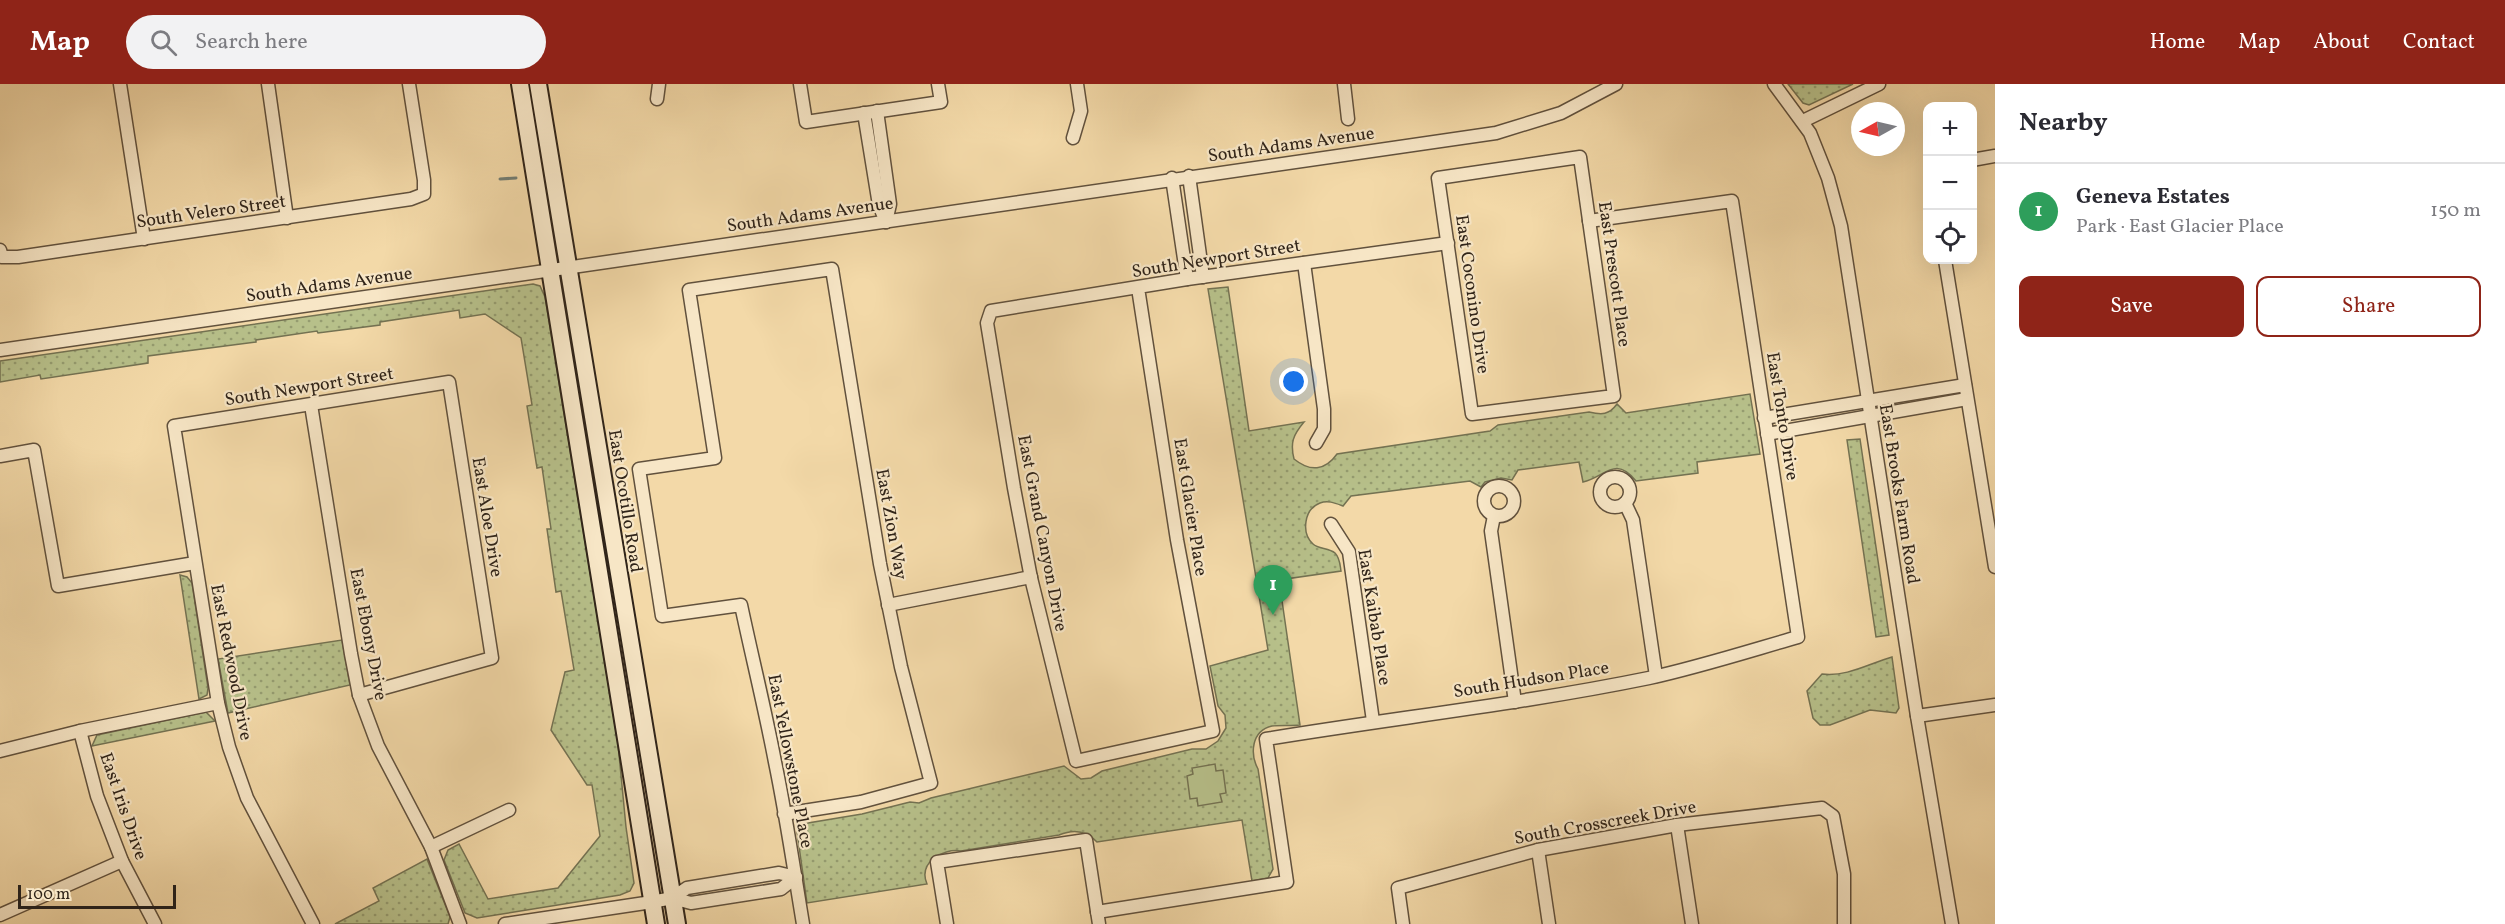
<!DOCTYPE html>
<html lang="en">
<head>
<meta charset="utf-8">
<style>
  body { margin:0; font-family:Vollkorn,serif; background:#f2f2f3; color:#2b2b33 }
  .controls { position:absolute; right:18px; top:18px; display:grid; overflow:hidden; border-radius:12px; box-shadow:0 6px 24px #0002 }
  .controls button { width:54px; height:54px; display:grid; place-items:center; padding:0; border:0; border-bottom:2px solid #e1e1e2; background:#fff; color:#2b2b33; font:30px sans-serif }
  .compass { position:absolute; left:1851px; top:18px; width:54px; height:54px; border-radius:50%; background:#fff; box-shadow:0 6px 24px #0002; rotate:262deg }
  .scale { position:absolute; left:18px; bottom:15px; width:158px; box-sizing:border-box; padding-left:6px; border:3px solid #302419; border-top:0; font-size:16px; line-height:21px; white-space:nowrap; color:#302419; -webkit-text-stroke:4px #f7e6c6; paint-order:stroke }
  .you { position:absolute; left:1294px; top:298px; width:21px; height:21px; margin:-15px; border:4px solid #fff; border-radius:50%; background:#1a73e8; box-shadow:0 0 0 9px #1a73e833 }
  .badge { display:grid; place-items:center; width:39px; height:39px; border-radius:50%; background:#8f2418; color:#fff; font-size:20px; font-weight:700 }
  .pin { position:absolute; translate:-50% -50px; filter:drop-shadow(0 2px 3px #0008) }
  .pin::after { content:''; position:absolute; top:32px; width:21px; height:18px; background:inherit; clip-path:polygon(0 0,100% 0,50% 100%) }
  .list { margin:0; padding:0; list-style:none }
  h2 { display:flex; justify-content:space-between; align-items:center; height:78px; margin:0; padding:0 24px; font-size:26px }
  h2 small { font-size:20px; font-weight:400; color:#7c7c81 }
  .list li { display:grid; grid-template-columns:39px 1fr auto; gap:18px; align-items:center; box-sizing:border-box; height:96px; padding:0 24px; border-top:2px solid #e1e1e2 }
  .list b { display:block; font-size:22px; white-space:nowrap }
  .list p { margin:0; font-size:20px; white-space:nowrap; color:#7c7c81 }
  .list em { font-size:20px; font-style:normal; color:#7c7c81 }
  .actions { display:flex; gap:12px; padding:18px 24px }
  .actions a { flex:1; padding:14px 0; border:2px solid #8f2418; border-radius:12px; text-align:center; font-size:21px; color:#8f2418 }
  .actions .main { background:#8f2418; color:#fff }
  .icon { flex:none; width:33px; height:33px; fill:none; stroke:currentColor; stroke-width:2; stroke-linecap:round; stroke-linejoin:round }
  .map { position:relative; flex:none; width:1995px; height:840px; overflow:hidden }
  header { display:flex; align-items:center; gap:36px; box-sizing:border-box; height:84px; padding:0 30px; background:#8f2418; color:#fff }
  header strong { font-size:28px }
  nav { display:flex; gap:33px; margin-inline-start:auto; font-size:21px }
  .search { width:420px; height:54px; background:#f2f2f3; display:flex; align-items:center; gap:15px; box-sizing:border-box; padding:0 21px; border-radius:33px; color:#7c7c81; font-size:22px }
  main { display:flex }
  aside { flex:1; background:#fff }
  .map>svg:first-child { display:block }
</style>
</head>
<body>
<header>
<strong>Map</strong>
<div class="search"><svg class="icon" aria-label="search" viewBox="0 0 24 24"><circle cx="10" cy="10" r="6"/><path d="M15 15l6 6"/></svg>Search here</div>
<nav><a>Home</a><a>Map</a><a>About</a><a>Contact</a></nav>
</header>
<main>
<div class="map">
<svg width="1995" height="840" viewBox="0 0 1995 840">
  <defs>
    <pattern id="green-dots" width="8" height="8" patternUnits="userSpaceOnUse" patternTransform="scale(1.5)"><rect width="8" height="8" fill="#b7c08a"/><path d="M2 2h.1M6 6h.1" fill="none" stroke="#959c70" stroke-width="1.8" stroke-linecap="round"/></pattern>
  </defs>
  <rect width="100%" height="100%" fill="#f3d9a8"/>
  <filter id="stains"><feTurbulence type="fractalNoise" baseFrequency=".00333" numOctaves="4"/><feColorMatrix values="0 0 0 0 .2 0 0 0 0 .09 0 0 0 0 .02 0 0 0 .5 -.17"/></filter>
  <radialGradient id="worn" r=".72"><stop offset=".6" stop-color="#630" stop-opacity="0"/><stop offset="1" stop-color="#630" stop-opacity=".3"/></radialGradient>
  <g fill="url(#green-dots)" stroke="#747252" stroke-width="1.5">
    <polygon points="1788,0 1853,0 1809,21 1803,19"/>
    <polygon points="533,200 540,202 545,213 618,660 626,743 634,799 630,807 620,811 477,834 465,829 444,776 448,766 459,760 488,815 558,804 600,752 592,701 587,701 551,646 565,588 574,586 561,507 556,508 547,445 551,445 542,383 537,384 527,322 532,321 521,254 485,230 460,234 459,226 380,238 380,241 318,249 317,247 256,256 256,258 148,272 148,279 41,295 40,291 0,298 0,277"/>
    <path d="M 1228,203 L 1249,347 L 1304,338 C 1293,351 1290,359 1294,375 C 1310,388 1325,387 1337,370 L 1490,347 L 1498,341 L 1589,328 C 1602,331 1609,331 1617,320 L 1626,329 L 1750,310 L 1760,370 L 1697,378 L 1698,389 L 1636,397 C 1615,371 1605,393 1583,398 L 1579,378 L 1518,386 L 1512,396 L 1501,394 L 1485,398 L 1481,403 L 1470,397 L 1351,412 L 1343,422 C 1335,419 1328,416 1320,419 C 1304,425 1301,449 1313,460 C 1318,465 1329,464 1335,469 C 1340,474 1340,481 1341,487 L 1279,496 L 1300,641 C 1291,642 1280,641 1272,642 C 1251,647 1250,670 1258,685 L 1273,785 L 1268,794 L 1252,797 L 1242,736 L 1097,758 C 1086,746 1073,745 1059,751 L 961,767 C 942,764 918,779 927,800 L 807,819 L 797,748 L 802,740 L 862,730 L 910,718 L 919,719 L 931,714 L 1064,682 L 1081,695 L 1091,694 L 1102,687 L 1192,665 L 1206,665 L 1218,657 L 1226,644 L 1225,631 L 1218,622 L 1210,582 L 1268,566 L 1208,205 Z"/>
    <polygon points="1860,355 1889,551 1876,553 1847,356"/>
    <polygon points="180,491 187,493 192,499 208,604 207,611 199,615"/>
    <polygon points="342,556 350,601 228,629 218,575"/>
    <path d="M 1892,573 L 1899,624 L 1896,629 L 1870,626 L 1830,641 L 1820,641 L 1813,634 L 1807,607 L 1822,590 C 1847,593 1868,580 1892,573 Z"/>
    <polygon points="206,628 215,637 92,662 97,651"/>
    <polygon points="427,775 450,833 448,840 335,840 379,817 373,804"/>
  </g>
  <polygon fill="#b7c08a" stroke="#747252" stroke-width="1.5" points="1215,680 1216,687 1223,686 1226,709 1220,710 1222,718 1198,722 1197,714 1190,715 1187,692 1193,690 1192,684"/>
  <g fill="none" stroke-linecap="round" stroke-linejoin="round">
    <polyline stroke="#717d74" stroke-width="3" points="500,95 516,94"/>
    <defs>
      <g id="street">
        <polyline points="120,0 144,155"/>
        <polyline points="268,0 287,134"/>
        <polyline points="800,0 806,38 941,18 938,0"/>
        <polyline points="1344,0 1348,35"/>
        <polyline points="1774,0 1810,49 1828,94 1841,142 1917,632 1952,840"/>
        <polyline points="657,15 659,0"/>
        <polyline points="877,27 890,120 886,138"/>
        <polyline points="864,29 879,121 886,138"/>
        <polyline points="1803,37 1879,0"/>
        <polyline points="1073,54 1081,27 1077,0"/>
        <polygon points="1580,73 1614,312 1472,330 1438,94"/>
        <polyline points="1972,76 1995,72"/>
        <polyline points="1189,92 1203,193"/>
        <polyline points="1172,94 1187,195"/>
        <polyline points="0,166 2,173 18,173 411,115 424,110 424,96 409,0"/>
        <polyline points="1945,176 1995,483"/>
        <polyline points="1304,179 1324,325 1324,345 1316,359"/>
        <polyline points="1138,204 1177,456 1213,647 1076,677 1031,494 1014,404 987,239 991,227 1187,195 1448,159"/>
        <polyline points="0,266 1496,49 1561,29 1616,0"/>
        <polyline points="311,321 351,570 359,611 378,662 431,763 460,840"/>
        <polyline points="1764,334 1965,301"/>
        <polyline points="1767,350 1967,315"/>
        <polyline points="0,372 34,366 58,502 195,479"/>
        <circle cx="1615" cy="408" r="15"/>
        <circle cx="1499" cy="417" r="15"/>
        <polyline points="1625,419 1633,436 1656,592"/>
        <polyline points="1494,432 1491,447 1515,618"/>
        <polyline points="1331,440 1349,468 1373,637"/>
        <polyline points="888,521 1031,493"/>
        <polyline points="1917,632 1995,621"/>
        <polyline points="80,647 97,712 122,777 155,840"/>
        <polyline points="0,667 80,647 218,619"/>
        <path d="M 784,730 L 861,718 L 931,699 L 901,583 L 880,480 L 832,185 L 689,206 L 715,374 L 639,385 L 662,532 L 741,521 C 752,573 765,625 775,678 C 786,731 794,786 803,840"/>
        <polyline points="1677,741 1692,840"/>
        <polyline points="431,763 509,726"/>
        <polyline points="1538,766 1549,840"/>
        <polyline points="672,814 691,819 781,805 796,793"/>
        <path d="M 1097,828 L 1287,798 L 1266,655 C 1393,634 1522,620 1649,594 C 1699,583 1749,567 1798,553 L 1732,117 L 1589,137"/>
        <polyline points="0,831 122,777"/>
        <polyline points="313,840 247,714 229,663 218,619 174,342 449,298 492,574 359,611"/>
        <polyline points="505,840 652,818 672,814 687,804 779,789 796,793"/>
        <polyline points="947,840 937,778 1086,756 1099,840"/>
        <polyline points="1403,840 1398,804 1538,766 1677,741 1822,724 1833,732 1844,790 1844,840"/>
      </g>
      <g id="secondary">
        <polyline points="520,0 656,840"/>
        <polyline points="538,0 677,840"/>
      </g>
    </defs>
    <use href="#street" stroke="#61513d" stroke-width="15"/>
    <use href="#secondary" stroke="#302419" stroke-width="20"/>
    <use href="#street" stroke="#f7e6c6" stroke-width="12"/>
    <use href="#secondary" stroke="#f7e6c6" stroke-width="16"/>
  </g>
  <g text-anchor="middle" stroke-width="4.5" stroke-linejoin="round" paint-order="stroke">
    <g font-size="18" fill="#302419" stroke="#f7e6c6">
      <text transform="translate(1291 60) rotate(-8)" y="6">South Adams Avenue</text>
      <text transform="translate(211 127) rotate(-8)" y="6">South Velero Street</text>
      <text transform="translate(810 130) rotate(-8)" y="6">South Adams Avenue</text>
      <text transform="translate(1216 174) rotate(-9)" y="6">South Newport Street</text>
      <text transform="translate(1615 190) rotate(82)" y="6">East Prescott Place</text>
      <text transform="translate(329 200) rotate(-8)" y="6">South Adams Avenue</text>
      <text transform="translate(1473 210) rotate(82)" y="6">East Coconino Drive</text>
      <text transform="translate(309 302) rotate(-9)" y="6">South Newport Street</text>
      <text transform="translate(1783 332) rotate(81)" y="6">East Tonto Drive</text>
      <text transform="translate(1900 410) rotate(81)" y="6">East Brooks Farm Road</text>
      <text transform="translate(626 417) rotate(81)" y="6">East Ocotillo Road</text>
      <text transform="translate(1191 423) rotate(81)" y="6">East Glacier Place</text>
      <text transform="translate(488 433) rotate(81)" y="6">East Aloe Drive</text>
      <text transform="translate(892 440) rotate(80)" y="6">East Zion Way</text>
      <text transform="translate(1043 449) rotate(79)" y="6">East Grand Canyon Drive</text>
      <text transform="translate(1375 533) rotate(81)" y="6">East Kaibab Place</text>
      <text transform="translate(369 550) rotate(79)" y="6">East Ebony Drive</text>
      <text transform="translate(232 578) rotate(79)" y="6">East Redwood Drive</text>
      <text transform="translate(1531 595) rotate(-9)" y="6">South Hudson Place</text>
      <text transform="translate(791 677) rotate(79)" y="6">East Yellowstone Place</text>
      <text transform="translate(124 722) rotate(71)" y="6">East Iris Drive</text>
      <text transform="translate(1605 738) rotate(-10)" y="6">South Crosscreek Drive</text>
    </g>
  </g>
  <rect width="100%" height="100%" filter="url(#stains)"/>
  <rect width="100%" height="100%" fill="url(#worn)"/>
</svg>
<div class="controls">
<button>+</button>
<button>−</button>
<button><svg class="icon" aria-label="locate" viewBox="0 0 24 24"><circle cx="12" cy="12" r="6"/><path d="M12 2v4M12 18v4M2 12h4M18 12h4"/></svg></button>
</div>
<svg class="compass" viewBox="-18 -18 36 36"><path d="M0-13l5 13h-10z" fill="#e53935"/><path d="M0 13l5-13h-10z" fill="#7c7c81"/></svg>
<div class="scale">100 m</div>
<div class="you"></div>
<div class="pin badge" style="left:1273px;top:531px;background:#2e9e5b">1</div>
</div>
<aside>
<h2>Nearby<small></small></h2>
<ul class="list">
<li><span class="badge" style="background:#2e9e5b">1</span><div><b>Geneva Estates</b><p>Park · East Glacier Place</p></div><em>150 m</em></li>
</ul>
<div class="actions"><a class="main">Save</a><a>Share</a></div>
</aside>
</main>
</body>
</html>
